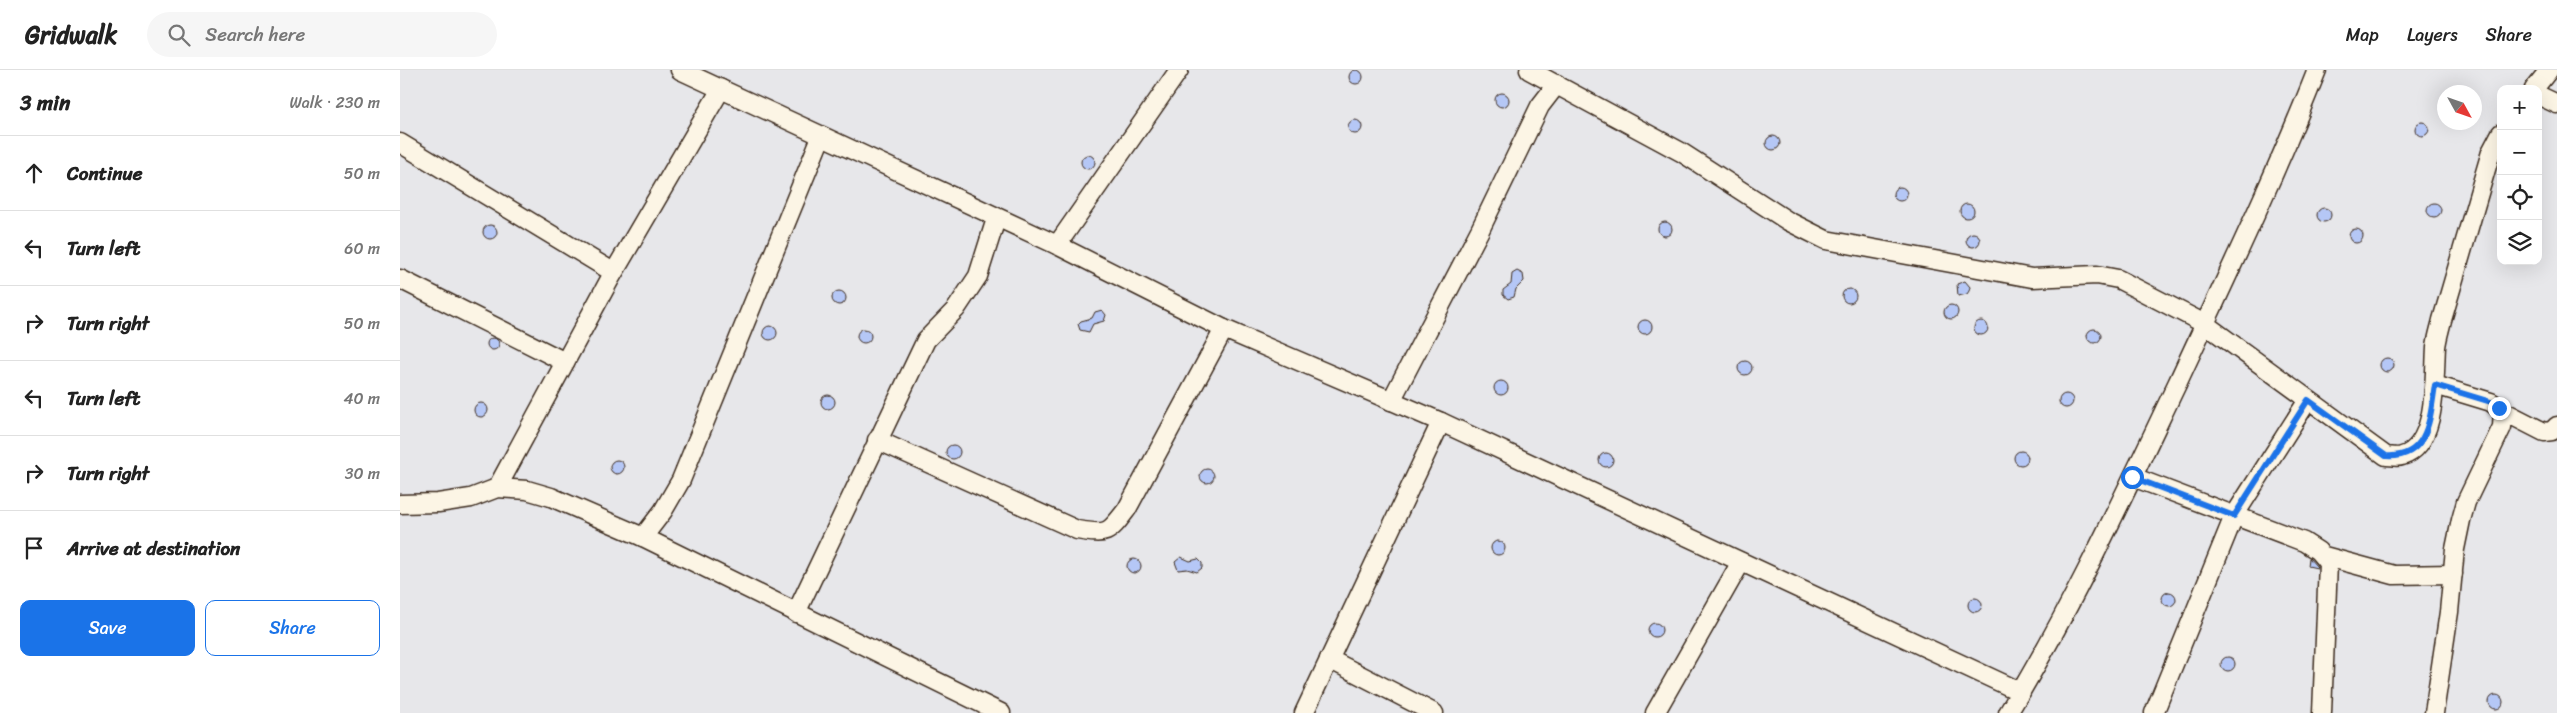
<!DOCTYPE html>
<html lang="en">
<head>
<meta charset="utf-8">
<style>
  body { margin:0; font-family:Sriracha,sans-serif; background:#f6f6f6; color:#222 }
  .controls { position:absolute; right:15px; top:15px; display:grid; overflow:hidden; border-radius:10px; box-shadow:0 5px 20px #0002 }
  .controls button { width:45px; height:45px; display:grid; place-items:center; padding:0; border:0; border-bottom:1px solid #e0e0e0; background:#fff; color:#222; font:25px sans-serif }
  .compass { position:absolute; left:2037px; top:15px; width:45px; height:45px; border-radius:50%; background:#fff; box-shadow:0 5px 20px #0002; rotate:130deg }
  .stop { position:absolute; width:15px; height:15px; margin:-11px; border:4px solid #1a73e8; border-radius:50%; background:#fff }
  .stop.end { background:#1a73e8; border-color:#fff; box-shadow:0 1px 5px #0008 }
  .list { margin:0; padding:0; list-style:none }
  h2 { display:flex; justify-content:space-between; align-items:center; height:65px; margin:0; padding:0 20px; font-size:21px }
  h2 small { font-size:16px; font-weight:400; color:#767676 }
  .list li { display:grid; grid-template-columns:32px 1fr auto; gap:15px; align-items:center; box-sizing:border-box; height:75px; padding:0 20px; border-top:1px solid #e0e0e0 }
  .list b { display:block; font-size:19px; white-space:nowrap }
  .list em { font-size:16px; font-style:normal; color:#767676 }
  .actions { display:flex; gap:10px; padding:15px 20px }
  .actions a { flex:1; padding:11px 0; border:1px solid #1a73e8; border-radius:10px; text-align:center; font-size:18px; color:#1a73e8 }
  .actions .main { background:#1a73e8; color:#fff }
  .icon { flex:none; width:28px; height:28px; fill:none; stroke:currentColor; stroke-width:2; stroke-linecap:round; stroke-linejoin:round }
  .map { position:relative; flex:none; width:2157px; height:643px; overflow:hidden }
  header { display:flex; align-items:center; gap:30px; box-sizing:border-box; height:70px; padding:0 25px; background:#fff; border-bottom:1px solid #e0e0e0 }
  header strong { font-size:24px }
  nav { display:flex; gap:28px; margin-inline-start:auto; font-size:18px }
  .search { width:350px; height:45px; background:#f6f6f6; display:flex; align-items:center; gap:12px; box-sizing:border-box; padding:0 18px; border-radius:28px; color:#767676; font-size:19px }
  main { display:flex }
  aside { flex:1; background:#fff }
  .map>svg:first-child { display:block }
</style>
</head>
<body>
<header>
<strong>Gridwalk</strong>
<div class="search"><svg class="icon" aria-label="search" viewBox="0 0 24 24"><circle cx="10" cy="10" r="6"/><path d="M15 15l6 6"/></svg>Search here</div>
<nav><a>Map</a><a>Layers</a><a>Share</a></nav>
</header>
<main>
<aside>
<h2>3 min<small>Walk · 230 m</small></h2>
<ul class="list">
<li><svg class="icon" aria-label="ahead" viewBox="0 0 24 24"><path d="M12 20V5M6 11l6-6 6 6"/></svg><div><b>Continue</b></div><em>50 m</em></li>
<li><svg class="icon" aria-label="left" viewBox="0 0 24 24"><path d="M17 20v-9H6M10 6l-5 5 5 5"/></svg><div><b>Turn left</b></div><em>60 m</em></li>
<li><svg class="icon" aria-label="right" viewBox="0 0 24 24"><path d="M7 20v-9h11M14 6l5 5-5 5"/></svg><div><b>Turn right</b></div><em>50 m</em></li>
<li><svg class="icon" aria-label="left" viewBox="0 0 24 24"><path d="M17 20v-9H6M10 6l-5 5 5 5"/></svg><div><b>Turn left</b></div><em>40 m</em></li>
<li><svg class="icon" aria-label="right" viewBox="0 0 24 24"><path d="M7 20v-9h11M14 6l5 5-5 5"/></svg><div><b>Turn right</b></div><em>30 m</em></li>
<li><svg class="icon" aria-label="arrive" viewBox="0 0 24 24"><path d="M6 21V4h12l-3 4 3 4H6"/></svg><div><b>Arrive at destination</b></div></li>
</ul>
<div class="actions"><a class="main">Save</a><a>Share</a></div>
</aside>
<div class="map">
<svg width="2157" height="643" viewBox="0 0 2157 643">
  <rect width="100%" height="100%" fill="#e7e7ea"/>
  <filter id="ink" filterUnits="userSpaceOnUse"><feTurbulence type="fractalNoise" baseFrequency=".02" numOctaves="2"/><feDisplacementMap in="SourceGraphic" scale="10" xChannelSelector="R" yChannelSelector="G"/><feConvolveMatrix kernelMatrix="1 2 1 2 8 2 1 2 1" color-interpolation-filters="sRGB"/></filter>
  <g filter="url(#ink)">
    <g fill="#b5c7f6" stroke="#3b2a1e">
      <circle cx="956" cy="7" r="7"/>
      <circle cx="1102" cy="30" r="7"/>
      <circle cx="955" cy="57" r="7"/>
      <circle cx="2022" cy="59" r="7"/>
      <circle cx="1373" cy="73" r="7"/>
      <circle cx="688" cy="92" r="7"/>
      <circle cx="1500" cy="124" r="7"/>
      <circle cx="2034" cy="140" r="7"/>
      <circle cx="1567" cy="141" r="7"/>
      <circle cx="1924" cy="145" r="7"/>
      <circle cx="1265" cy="159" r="7"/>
      <circle cx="90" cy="162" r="7"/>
      <circle cx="1956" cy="166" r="7"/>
      <circle cx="1573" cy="170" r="7"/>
      <polygon points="1117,201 1123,204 1124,211 1116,219 1114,227 1108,229 1103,225 1103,220 1111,214 1112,204"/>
      <polygon points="1565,211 1570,217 1569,221 1567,224 1558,226 1557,214"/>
      <circle cx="1449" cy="226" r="7"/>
      <circle cx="439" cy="228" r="7"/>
      <circle cx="1551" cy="242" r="7"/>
      <polygon points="702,240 706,245 704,251 693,254 689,262 680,260 678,254 681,251 692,248 695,242"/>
      <circle cx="1245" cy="257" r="7"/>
      <circle cx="1581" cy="258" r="7"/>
      <circle cx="370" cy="263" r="7"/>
      <circle cx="464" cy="266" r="7"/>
      <circle cx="1694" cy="266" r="7"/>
      <circle cx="93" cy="274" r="6"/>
      <circle cx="1987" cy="295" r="7"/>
      <circle cx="1345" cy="298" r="7"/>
      <circle cx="1101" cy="318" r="7"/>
      <circle cx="1666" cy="331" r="7"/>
      <circle cx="428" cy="332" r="7"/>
      <circle cx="81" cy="340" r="7"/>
      <circle cx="553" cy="382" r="7"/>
      <circle cx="1621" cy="388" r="7"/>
      <circle cx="1206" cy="390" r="7"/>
      <circle cx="217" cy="397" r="7"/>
      <circle cx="807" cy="406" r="7"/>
      <circle cx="1098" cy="478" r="7"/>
      <polygon points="781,487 790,491 798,489 802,493 802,498 797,502 787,499 778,500 775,492"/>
      <polygon points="1909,488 1917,497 1917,498 1908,496"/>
      <circle cx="734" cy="496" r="7"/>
      <circle cx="1769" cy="529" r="7"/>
      <circle cx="1575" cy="535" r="7"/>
      <circle cx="1255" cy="560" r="7"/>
      <circle cx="1828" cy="594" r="7"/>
      <circle cx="2096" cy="632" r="7"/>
    </g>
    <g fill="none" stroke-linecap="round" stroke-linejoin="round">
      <defs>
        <g id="street">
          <polyline points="280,0 657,175 824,259 1041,352 1621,622"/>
          <path d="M 1129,0 L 1281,82 L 1388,151 L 1426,170 L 1632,208 L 1697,205 L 1718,209 L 1805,254 L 1986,386 C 1991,386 1997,388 2002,386 C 2038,376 2034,307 2036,277 C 2037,268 2040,259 2042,250 L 2091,82 L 2101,63"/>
          <polyline points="2134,19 2149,0"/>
          <polyline points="2138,25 2157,34"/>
          <polyline points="0,73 213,202"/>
          <polyline points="657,175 779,0"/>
          <polyline points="0,209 165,292"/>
          <polyline points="991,331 1080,160 1140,36 1157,14"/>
          <polyline points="2103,341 2144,362 2152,361 2157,356"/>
          <path d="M 477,370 L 677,460 C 708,465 708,464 727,439 L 824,259"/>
          <polyline points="1733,407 1904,472 1918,481 1928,493 1922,643"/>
          <polyline points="97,418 210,209 321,19"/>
          <polyline points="0,434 38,433 71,428 97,418 127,420 151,427 243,467 601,643"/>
          <polyline points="243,467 263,441 281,410 421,67"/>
          <polyline points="1924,486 1994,505 2053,504"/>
          <polyline points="396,543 526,270 556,239 578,206 596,149"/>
          <polyline points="929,589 1034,643"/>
          <polyline points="904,643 1041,352"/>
          <polyline points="1255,643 1341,492"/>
          <path d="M 1608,643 C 1672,538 1724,425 1777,314 C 1825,210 1875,107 1917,0"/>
          <polyline points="1754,643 1834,446 1908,330"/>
          <polyline points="2034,643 2049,542 2055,479 2061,450 2066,432 2102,357 2103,341 2091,332 2035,315"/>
        </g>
      </defs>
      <use href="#street" stroke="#3b2a1e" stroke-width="21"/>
      <use href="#street" stroke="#fcf5e5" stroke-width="18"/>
    </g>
  </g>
  <g fill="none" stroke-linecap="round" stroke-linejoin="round" filter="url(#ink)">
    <path stroke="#1a73e8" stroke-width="6" d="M 1732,407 L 1834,446 L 1908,330 L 1986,386 C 2029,389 2030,347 2035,315 L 2091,332 L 2099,338"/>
  </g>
</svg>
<div class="controls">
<button>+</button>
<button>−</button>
<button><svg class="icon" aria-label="locate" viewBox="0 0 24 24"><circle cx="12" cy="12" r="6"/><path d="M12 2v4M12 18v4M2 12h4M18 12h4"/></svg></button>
<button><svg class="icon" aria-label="layers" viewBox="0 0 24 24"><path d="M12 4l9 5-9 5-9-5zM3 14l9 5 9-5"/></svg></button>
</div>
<svg class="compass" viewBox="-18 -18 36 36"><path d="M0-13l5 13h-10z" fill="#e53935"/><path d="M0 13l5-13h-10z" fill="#767676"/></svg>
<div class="stop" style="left:1732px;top:407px"></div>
<div class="stop end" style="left:2099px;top:338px"></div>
</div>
</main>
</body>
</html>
